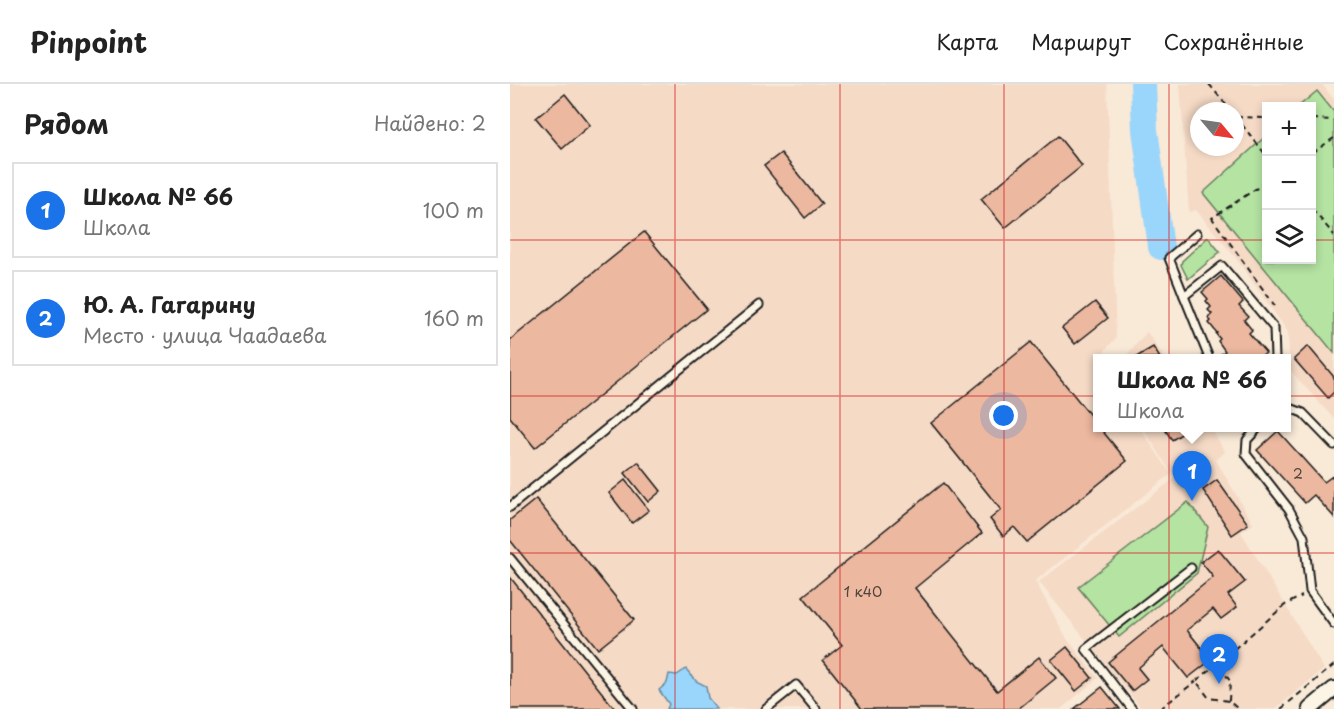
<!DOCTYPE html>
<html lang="ru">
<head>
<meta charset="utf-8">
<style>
  body { margin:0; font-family:"Playpen Sans",sans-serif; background:#f2f2f2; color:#222 }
  .controls { position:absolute; right:18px; top:18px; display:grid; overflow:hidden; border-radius:0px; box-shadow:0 3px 9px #0003 }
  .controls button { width:54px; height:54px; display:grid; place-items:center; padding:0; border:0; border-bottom:2px solid #e0e0e0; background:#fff; color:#222; font:30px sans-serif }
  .compass { position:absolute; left:680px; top:18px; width:54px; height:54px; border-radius:50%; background:#fff; box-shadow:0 3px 9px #0003; rotate:119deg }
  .you { position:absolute; left:494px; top:332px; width:21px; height:21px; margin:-15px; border:4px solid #fff; border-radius:50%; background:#1a73e8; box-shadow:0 0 0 9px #1a73e833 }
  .badge { display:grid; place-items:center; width:39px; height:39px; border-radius:50%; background:#1a73e8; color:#fff; font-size:20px; font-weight:700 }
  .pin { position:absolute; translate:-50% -50px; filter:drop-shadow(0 2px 3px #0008) }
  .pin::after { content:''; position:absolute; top:32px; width:21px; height:18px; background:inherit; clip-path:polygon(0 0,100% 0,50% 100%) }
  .popup { position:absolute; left:583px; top:270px; width:198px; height:78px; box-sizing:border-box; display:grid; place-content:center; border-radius:0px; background:#fff; filter:drop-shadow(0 2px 4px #0005); font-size:20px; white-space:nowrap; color:#767676 }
  .popup b { font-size:22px; color:#222 }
  .popup::after { content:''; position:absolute; left:50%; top:100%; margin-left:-12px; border:12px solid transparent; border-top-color:#fff }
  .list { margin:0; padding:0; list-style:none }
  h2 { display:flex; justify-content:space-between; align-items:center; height:78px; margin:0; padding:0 24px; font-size:26px }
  h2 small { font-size:20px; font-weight:400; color:#767676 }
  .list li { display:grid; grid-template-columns:39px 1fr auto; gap:18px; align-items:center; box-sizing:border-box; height:96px; margin:0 12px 12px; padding:0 12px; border:2px solid #e0e0e0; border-radius:0px }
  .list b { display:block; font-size:22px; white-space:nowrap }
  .list p { margin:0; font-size:20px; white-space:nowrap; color:#767676 }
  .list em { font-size:20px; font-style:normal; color:#767676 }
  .icon { flex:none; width:33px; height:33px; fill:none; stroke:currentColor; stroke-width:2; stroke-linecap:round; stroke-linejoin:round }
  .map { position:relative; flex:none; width:824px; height:625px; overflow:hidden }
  header { display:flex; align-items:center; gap:36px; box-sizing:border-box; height:84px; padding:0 30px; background:#fff; border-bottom:2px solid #e0e0e0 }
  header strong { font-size:28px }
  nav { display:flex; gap:33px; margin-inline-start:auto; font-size:21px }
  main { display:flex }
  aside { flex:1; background:#fff }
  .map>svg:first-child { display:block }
</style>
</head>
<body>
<header>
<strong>Pinpoint</strong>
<nav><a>Карта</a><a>Маршрут</a><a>Сохранённые</a></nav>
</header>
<main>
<aside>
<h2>Рядом<small>Найдено: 2</small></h2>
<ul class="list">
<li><span class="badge">1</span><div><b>Школа № 66</b><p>Школа</p></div><em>100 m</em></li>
<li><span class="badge">2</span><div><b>Ю. А. Гагарину</b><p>Место · улица Чаадаева</p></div><em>160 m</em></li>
</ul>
</aside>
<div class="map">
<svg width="824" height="625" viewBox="0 0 824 625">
  <rect width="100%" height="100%" fill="#f9e9d7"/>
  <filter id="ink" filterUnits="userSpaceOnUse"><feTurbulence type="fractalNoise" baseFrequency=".0167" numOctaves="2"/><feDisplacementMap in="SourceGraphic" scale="12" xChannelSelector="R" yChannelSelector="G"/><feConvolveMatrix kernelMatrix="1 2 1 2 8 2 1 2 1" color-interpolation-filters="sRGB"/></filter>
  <g filter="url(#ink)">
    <g fill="#f5dac6" fill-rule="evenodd">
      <polygon points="0,0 597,0 606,254 588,274 587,278 588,344 630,344 661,390 525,497 557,555 588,594 551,625 0,625"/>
      <path d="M 670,0 L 812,0 L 824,16 L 824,335 L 780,286 L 778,248 L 726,174 L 686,126 L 679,128 ZM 756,22 L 802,22 L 802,176 L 756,176 ZM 689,27 L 725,27 L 725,63 L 689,63 Z"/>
      <polygon points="637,248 655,274 614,274"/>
      <polygon points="633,344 701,344 715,368 706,376 743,440 731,448 814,585 765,625 632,625 529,498 665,394"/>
    </g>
    <g fill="#b4e3a2" stroke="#68805f" stroke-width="1.5">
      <polygon points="807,7 824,28 824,269 693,109 756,52 756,176 802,176 802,22 789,22"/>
      <polygon points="698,153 710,168 678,195 671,181 672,177"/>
      <polygon points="678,418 698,443 687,489 609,553 568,503"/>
    </g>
    <polygon fill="#9ad6fb" stroke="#688ca2" stroke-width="1.5" points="176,585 186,597 196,602 198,614 207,625 157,625 159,620 149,606 157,599 159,590 167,591"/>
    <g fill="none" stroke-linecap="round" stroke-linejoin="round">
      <polyline stroke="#9ad6fb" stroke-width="26" points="633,0 635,46 651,163"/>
    </g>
    <g fill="#ecb89f" stroke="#1c1c1c" stroke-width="1.5">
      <polygon points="55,10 80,41 52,65 26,34"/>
      <polygon points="548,52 572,82 495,144 471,115"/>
      <polygon points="271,69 312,120 295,134 254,82"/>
      <polygon points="134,148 197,225 25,364 0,333 0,256"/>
      <polygon points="711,192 733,218 729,222 738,232 734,236 742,246 739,249 756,269 751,273 752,274 715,274 711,270 715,267 708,257 710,255 706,250 707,249 699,239 701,237 698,234 702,230 698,226 701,223 696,217 698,215 692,208"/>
      <polygon points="585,218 598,234 565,260 552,244"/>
      <polygon points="521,258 588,341 588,344 590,344 617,377 517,458 504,443 493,452 480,435 491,426 421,339"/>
      <polygon points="798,262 824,293 824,308 818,314 784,275"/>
      <polygon points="643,263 650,274 625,274 633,269"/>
      <polygon points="654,344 681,344 662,356"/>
      <polygon points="768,347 814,398 824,391 824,433 804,411 795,419 747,366"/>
      <polygon points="128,378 151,407 138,418 115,389"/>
      <polygon points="115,396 139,426 122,439 99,409"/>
      <polygon points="707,396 738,440 722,451 693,406"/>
      <polygon points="433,399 472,449 405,504 487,607 529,573 546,594 508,625 352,625 313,576 332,561 293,512"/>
      <polygon points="26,415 124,536 88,565 0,456 0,436"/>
      <polygon points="708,465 735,498 718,511 727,523 711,535 703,525 677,546 701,576 678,594 653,563 628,584 637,595 622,607 598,578 703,493 691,478"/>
      <polygon points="0,493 105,625 0,625"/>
      <polygon points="557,563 582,594 566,607 541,576"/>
      <polygon points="592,603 610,625 564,625"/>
    </g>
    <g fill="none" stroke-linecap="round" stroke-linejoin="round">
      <defs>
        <g id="service">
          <polyline points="674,212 659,174 687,150"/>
          <polyline points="699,274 674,212 712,182 764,244 765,274"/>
          <polyline points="777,325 780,324 793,329 824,361"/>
          <polyline points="748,344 737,356 736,370 779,425 794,453 800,507 824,540"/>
          <polyline points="0,423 249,221"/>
          <polyline points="0,474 123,625"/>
          <polyline points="256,625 286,601 306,625"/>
          <polyline points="622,625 576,565 681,484"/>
        </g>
        <polyline id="minor" points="800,625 824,605"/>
      </defs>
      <use href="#service" stroke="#1c1c1c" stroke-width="11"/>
      <use href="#minor" stroke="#1c1c1c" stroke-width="18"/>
      <g stroke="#1c1c1c" stroke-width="2" stroke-dasharray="6 4.5" stroke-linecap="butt">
        <polyline points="699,0 721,27"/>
        <polyline points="725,32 756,71"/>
        <polyline points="726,33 756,34"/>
        <polyline points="802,35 824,36"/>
        <polyline points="802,69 824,54"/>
        <polyline points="756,98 702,134 765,222"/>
        <polyline points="802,125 824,151"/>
        <polyline points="708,579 775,521 792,512"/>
        <polyline points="719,617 720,597 708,579 686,597 699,614 719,617 728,625"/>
        <polyline points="650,625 686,597"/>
        <polyline points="771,625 824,581"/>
      </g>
      <use href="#service" stroke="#fcf5e5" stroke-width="7"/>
      <use href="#minor" stroke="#fcf5e5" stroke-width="14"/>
    </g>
  </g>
  <path fill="none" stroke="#d62828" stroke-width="1.5" stroke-opacity="0.55" d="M 165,0 L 165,625M 330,0 L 330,625M 494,0 L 494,625M 659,0 L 659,625M 0,156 L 756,156M 802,156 L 824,156M 0,312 L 824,312M 0,469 L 824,469"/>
  <g text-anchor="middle" stroke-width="6" stroke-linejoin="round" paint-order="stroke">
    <g font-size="14" fill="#50433d">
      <text x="788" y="395">2</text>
      <text x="353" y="513">1 к40</text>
    </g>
  </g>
</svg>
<div class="controls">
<button>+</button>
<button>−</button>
<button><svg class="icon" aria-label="layers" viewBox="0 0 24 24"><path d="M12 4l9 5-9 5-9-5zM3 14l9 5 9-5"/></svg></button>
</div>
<svg class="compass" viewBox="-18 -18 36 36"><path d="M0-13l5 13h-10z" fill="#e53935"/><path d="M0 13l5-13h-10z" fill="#767676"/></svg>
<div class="you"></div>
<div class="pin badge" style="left:682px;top:417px">1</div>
<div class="popup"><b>Школа № 66</b>Школа</div>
<div class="pin badge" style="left:709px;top:600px">2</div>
</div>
</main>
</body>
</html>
